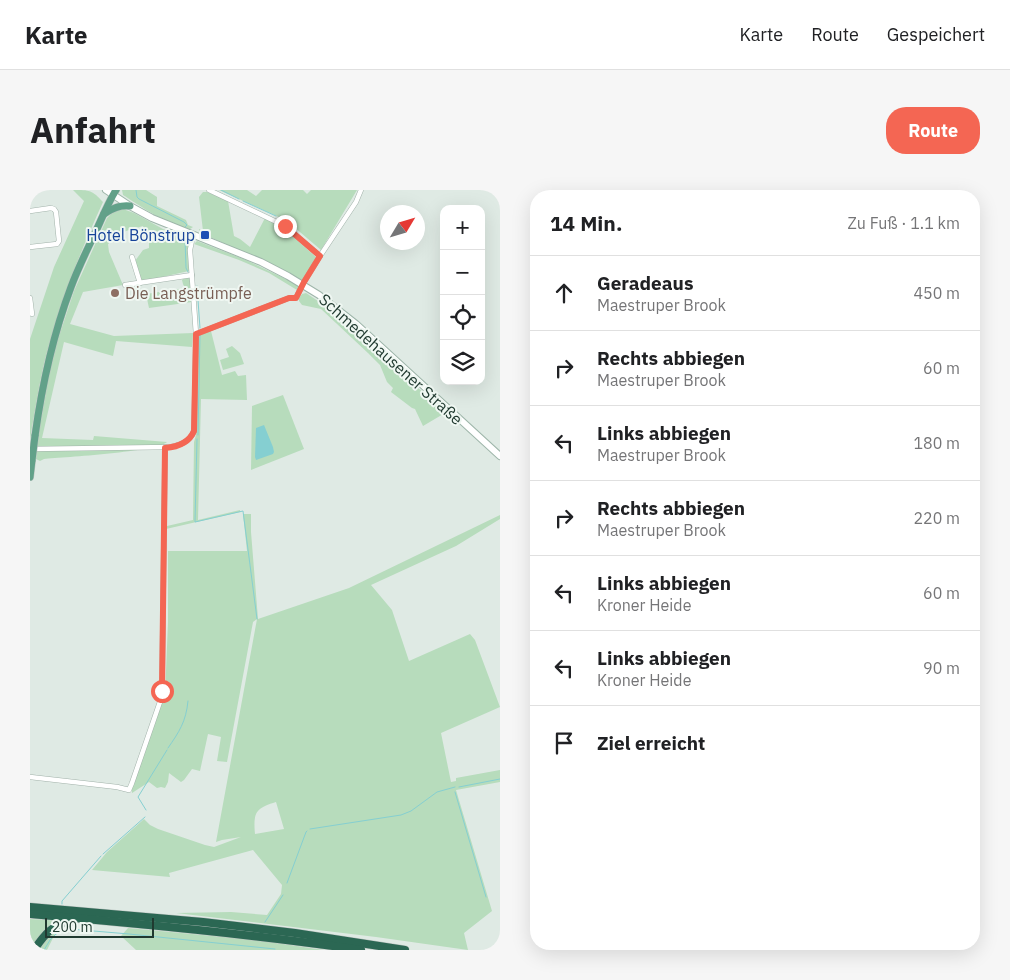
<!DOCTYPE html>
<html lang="de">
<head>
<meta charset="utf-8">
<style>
  body { margin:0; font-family:"IBM Plex Sans",sans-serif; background:#f6f6f6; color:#202124 }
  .controls { position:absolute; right:15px; top:15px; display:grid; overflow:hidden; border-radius:10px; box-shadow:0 5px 20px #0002 }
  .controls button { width:45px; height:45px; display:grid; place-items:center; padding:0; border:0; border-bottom:1px solid #e0e0e0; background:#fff; color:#202124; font:25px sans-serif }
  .compass { position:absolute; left:350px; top:15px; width:45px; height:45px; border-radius:50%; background:#fff; box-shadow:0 5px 20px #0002; rotate:52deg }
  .scale { position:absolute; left:15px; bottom:12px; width:109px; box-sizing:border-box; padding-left:5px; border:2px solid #203a30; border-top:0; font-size:14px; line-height:18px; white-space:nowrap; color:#203a30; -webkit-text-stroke:4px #eff7f2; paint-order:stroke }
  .stop { position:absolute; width:15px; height:15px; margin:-11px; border:4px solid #f46653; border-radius:50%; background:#fff }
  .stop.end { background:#f46653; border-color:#fff; box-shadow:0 1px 5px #0008 }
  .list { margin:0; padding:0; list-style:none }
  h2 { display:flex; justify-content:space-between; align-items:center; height:65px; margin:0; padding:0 20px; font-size:21px }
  h2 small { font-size:16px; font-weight:400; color:#757577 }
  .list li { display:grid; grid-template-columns:32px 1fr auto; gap:15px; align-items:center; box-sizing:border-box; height:75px; padding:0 20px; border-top:1px solid #e0e0e0 }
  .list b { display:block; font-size:19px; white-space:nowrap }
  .list p { margin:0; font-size:16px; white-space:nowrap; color:#757577 }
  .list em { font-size:16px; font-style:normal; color:#757577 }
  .icon { flex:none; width:28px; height:28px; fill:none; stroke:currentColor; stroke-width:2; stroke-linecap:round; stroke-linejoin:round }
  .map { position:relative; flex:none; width:470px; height:760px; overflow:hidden; border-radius:20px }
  header { display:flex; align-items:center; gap:30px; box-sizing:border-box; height:70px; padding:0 25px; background:#fff; border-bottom:1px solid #e0e0e0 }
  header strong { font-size:24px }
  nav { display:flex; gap:28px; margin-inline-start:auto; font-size:18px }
  .intro { display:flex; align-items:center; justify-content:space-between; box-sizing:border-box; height:120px; padding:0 30px }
  h1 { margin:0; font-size:35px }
  .button { padding:12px 22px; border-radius:20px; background:#f46653; color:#fff; font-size:18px; font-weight:700 }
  main { display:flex; gap:30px; padding:0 30px }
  aside { flex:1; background:#fff; border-radius:20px; box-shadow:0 5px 20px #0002 }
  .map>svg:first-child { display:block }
</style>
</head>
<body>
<header>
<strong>Karte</strong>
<nav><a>Karte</a><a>Route</a><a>Gespeichert</a></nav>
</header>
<div class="intro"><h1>Anfahrt</h1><a class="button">Route</a></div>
<main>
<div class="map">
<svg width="470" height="760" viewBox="0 0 470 760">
  <rect width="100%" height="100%" fill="#dfeae4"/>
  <g fill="#b7dcbc" fill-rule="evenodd">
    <path d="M 43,0 C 60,0 62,0 73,12 C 50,62 30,113 16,166 C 9,193 5,222 0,249 L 0,149 L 24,77 L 54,11 Z"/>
    <path d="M 92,0 L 116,0 L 127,7 L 127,16 L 156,30 L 158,35 L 163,37 L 160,39 C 145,40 107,14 93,5 Z"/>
    <polygon points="189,0 217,0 226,6 232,0 273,0 277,4 281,0 327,0 291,60 257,31 251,28"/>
    <polygon points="173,2 177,2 198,11 204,46 210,49 220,57 235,28 252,37 286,67 274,89 271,90 255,81 169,42 169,39 173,41 169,7"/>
    <path d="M 93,19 L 104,23 L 133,39 L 158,48 L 159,81 L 114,91 L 111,90 L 105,71 L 113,60 L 119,58 L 119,52 L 113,36 L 96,41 L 78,54 L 79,62 L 93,95 L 53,102 L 40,134 L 84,146 L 163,143 L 162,157 L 86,151 L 83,166 L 34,152 L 12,248 L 63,250 L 64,246 L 137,252 C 126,262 35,267 14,269 L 10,271 L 6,269 L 8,247 L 19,185 L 28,149 L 44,101 L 77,28 L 84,21 Z"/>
    <polygon points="167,51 216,70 268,95 268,98 267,100 239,83 209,70 164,54"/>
    <polygon points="154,88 159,88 161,90 162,112 119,118 116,104 155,98 153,94 152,90"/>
    <polygon points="276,103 306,123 327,141 415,223 393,236 385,219 382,218 361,202 363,198 357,192 350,175 338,163 291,119 272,115 269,111 269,108 272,104"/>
    <polygon points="181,141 192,185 205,181 208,186 216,185 217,210 171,209 168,330 210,320 210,322 136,339 137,336 163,330 164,252 166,245 168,146"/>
    <polygon points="202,156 210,163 214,174 193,180 190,170 199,167 196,159"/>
    <polygon points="253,205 274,259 221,280 222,216"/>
    <path d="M 213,324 L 221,324 L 221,342 L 228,429 L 319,398 L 470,325 L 470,329 L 426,356 L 341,395 L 362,420 L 379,471 L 440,444 L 445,450 L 470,517 L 411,543 L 421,592 L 426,591 L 426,588 L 470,580 L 470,592 L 426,600 L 462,721 L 434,743 L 438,760 L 346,747 L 146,723 L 201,722 L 237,725 L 251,704 L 252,695 L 223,660 L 139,683 L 140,687 L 62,680 L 77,662 L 114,629 L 120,635 L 128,639 L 175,655 L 184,657 L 211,647 L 192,650 L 186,652 L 227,429 L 223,432 L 197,572 L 187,571 L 191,547 L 178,544 L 170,581 L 162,579 L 154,590 L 151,592 L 139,583 L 138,592 L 135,598 L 131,597 L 127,598 L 119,592 L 102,603 L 102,598 L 135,505 L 138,432 L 138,361 L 217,361 ZM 246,612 L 254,639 L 225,644 C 223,622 226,618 246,612 Z"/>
    <polygon points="0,729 35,731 2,760 0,760"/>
    <polygon points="98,738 226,750 294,760 106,760 91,746"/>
    <polygon points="23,741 25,744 17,760 7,760"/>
  </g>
  <polygon fill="#85cfd1" points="234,235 243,257 244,262 243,264 226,270 225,267 226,238"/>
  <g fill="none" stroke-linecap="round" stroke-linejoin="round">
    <g stroke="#85cfd1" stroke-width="1">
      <polyline points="106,0 107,7 109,9 154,32 157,35 155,37"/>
      <polyline points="191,0 209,9"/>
      <polyline points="213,11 246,26"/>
      <polyline points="155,48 156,78 158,82"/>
      <polyline points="167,96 170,138"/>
      <polyline points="168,245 170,145"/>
      <polyline points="167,249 165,332 213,321 227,429"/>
      <path d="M 138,558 C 149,542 156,532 158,511"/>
      <polyline points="429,597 470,589"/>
      <polyline points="425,602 456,707"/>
      <polyline points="116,620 108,607 137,560"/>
      <polyline points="280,639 371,625 381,621 407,602 425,597"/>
      <polyline points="73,664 115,627"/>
      <polyline points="257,693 276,642 277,641"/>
      <polyline points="32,714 32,711 71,666"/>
      <polyline points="235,732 253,705"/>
      <polyline points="14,760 20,750 26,744 40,739 99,744 245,759"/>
    </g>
    <defs>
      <g id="street">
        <polyline points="179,0 255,36 290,66"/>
        <polyline points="0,21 21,18 24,19 26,22 29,51 27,54 0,57"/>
        <polyline points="102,67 110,93"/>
        <polyline points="95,95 162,85"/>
        <polyline points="0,108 2,124"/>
        <polyline points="166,144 259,108 266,108 274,92 290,66 326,12 331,0"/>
        <path d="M 1,259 L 140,257 C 150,255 160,252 164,241 L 166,144 L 160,60 L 163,45"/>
        <polyline points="0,587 87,597 99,600 102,593 131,509 132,501 135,257"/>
      </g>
      <polyline id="secondary" points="76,0 100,16 122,28 231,72 258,86 289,105 326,134 470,266"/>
      <g id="primary">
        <path d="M 74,24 C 83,18 90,15 100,16"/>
        <path d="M 5,246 C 12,195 23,145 41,97 C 48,78 57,60 66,41 C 72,28 78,13 86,0"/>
        <polyline points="0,287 2,270"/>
      </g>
      <g id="highway">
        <polyline points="0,717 173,732 265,743 375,760"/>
        <path d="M 0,724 C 111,734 221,744 331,760"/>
        <path d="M 4,760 C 14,745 24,732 44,731"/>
      </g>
    </defs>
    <use href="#street" stroke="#a2b2aa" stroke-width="5.5"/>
    <use href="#secondary" stroke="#9eb6aa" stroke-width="8"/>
    <use href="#primary" stroke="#bcc4c1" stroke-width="8"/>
    <use href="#highway" stroke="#bcc4c1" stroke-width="9"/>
    <use href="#street" stroke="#fff" stroke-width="4.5"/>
    <use href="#secondary" stroke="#fff" stroke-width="6"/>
    <use href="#primary" stroke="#62a189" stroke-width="7"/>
    <use href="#highway" stroke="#2b6753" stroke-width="8"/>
    <defs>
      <polyline id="primary-bridge" points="2,270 5,246"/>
    </defs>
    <use href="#primary-bridge" stroke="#bcc4c1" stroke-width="8" stroke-linecap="butt"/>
    <use href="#primary-bridge" stroke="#62a189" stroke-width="7"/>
  </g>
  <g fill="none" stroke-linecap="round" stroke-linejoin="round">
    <path stroke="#f46653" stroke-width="6" d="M 132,501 L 135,258 C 147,257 159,253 164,241 L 166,144 L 259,108 L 266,108 L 274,92 L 290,66 L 255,36"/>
  </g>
  <rect fill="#1a4fb4" stroke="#eff7f2" stroke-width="2" x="170" y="40" width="10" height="10" rx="2.5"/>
  <circle fill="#8d6e63" stroke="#eff7f2" stroke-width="2" cx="85" cy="103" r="5"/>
  <g text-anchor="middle" stroke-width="4" stroke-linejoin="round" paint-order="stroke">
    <g font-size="16" fill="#164399" stroke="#eff7f2" text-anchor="end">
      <text x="165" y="51">Hotel Bönstrup</text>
    </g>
    <g font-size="16" fill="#785e54" stroke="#eff7f2" text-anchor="start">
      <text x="95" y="109">Die Langstrümpfe</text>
    </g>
    <g font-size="16" fill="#203a30" stroke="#eff7f2">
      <text transform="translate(361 169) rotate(42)" y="6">Schmedehausener Straße</text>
    </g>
  </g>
</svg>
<div class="controls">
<button>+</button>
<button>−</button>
<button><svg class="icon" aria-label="locate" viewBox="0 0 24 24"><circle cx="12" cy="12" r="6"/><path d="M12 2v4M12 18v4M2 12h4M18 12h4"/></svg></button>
<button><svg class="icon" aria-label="layers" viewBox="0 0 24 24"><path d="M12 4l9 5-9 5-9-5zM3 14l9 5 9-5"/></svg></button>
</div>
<svg class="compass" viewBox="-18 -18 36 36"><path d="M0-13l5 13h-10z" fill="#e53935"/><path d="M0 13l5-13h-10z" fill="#757577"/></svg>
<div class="scale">200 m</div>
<div class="stop" style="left:132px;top:501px"></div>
<div class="stop end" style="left:255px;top:36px"></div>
</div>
<aside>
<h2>14 Min.<small>Zu Fuß · 1.1 km</small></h2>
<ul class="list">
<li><svg class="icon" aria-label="ahead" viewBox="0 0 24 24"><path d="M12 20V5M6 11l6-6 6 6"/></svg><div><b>Geradeaus</b><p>Maestruper Brook</p></div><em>450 m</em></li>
<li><svg class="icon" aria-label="right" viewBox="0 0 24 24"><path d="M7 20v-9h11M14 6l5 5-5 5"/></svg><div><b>Rechts abbiegen</b><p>Maestruper Brook</p></div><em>60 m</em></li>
<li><svg class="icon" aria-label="left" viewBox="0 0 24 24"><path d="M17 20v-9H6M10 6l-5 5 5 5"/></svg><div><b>Links abbiegen</b><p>Maestruper Brook</p></div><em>180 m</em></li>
<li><svg class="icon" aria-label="right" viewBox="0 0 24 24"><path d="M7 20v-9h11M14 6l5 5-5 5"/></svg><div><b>Rechts abbiegen</b><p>Maestruper Brook</p></div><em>220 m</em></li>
<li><svg class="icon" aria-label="left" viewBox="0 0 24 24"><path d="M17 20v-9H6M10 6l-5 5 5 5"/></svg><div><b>Links abbiegen</b><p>Kroner Heide</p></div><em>60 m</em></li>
<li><svg class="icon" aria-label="left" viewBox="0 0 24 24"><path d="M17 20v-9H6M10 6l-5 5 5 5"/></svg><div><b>Links abbiegen</b><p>Kroner Heide</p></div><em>90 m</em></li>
<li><svg class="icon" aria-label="arrive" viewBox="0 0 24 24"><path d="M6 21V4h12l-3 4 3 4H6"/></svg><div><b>Ziel erreicht</b></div></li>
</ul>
</aside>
</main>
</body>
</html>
